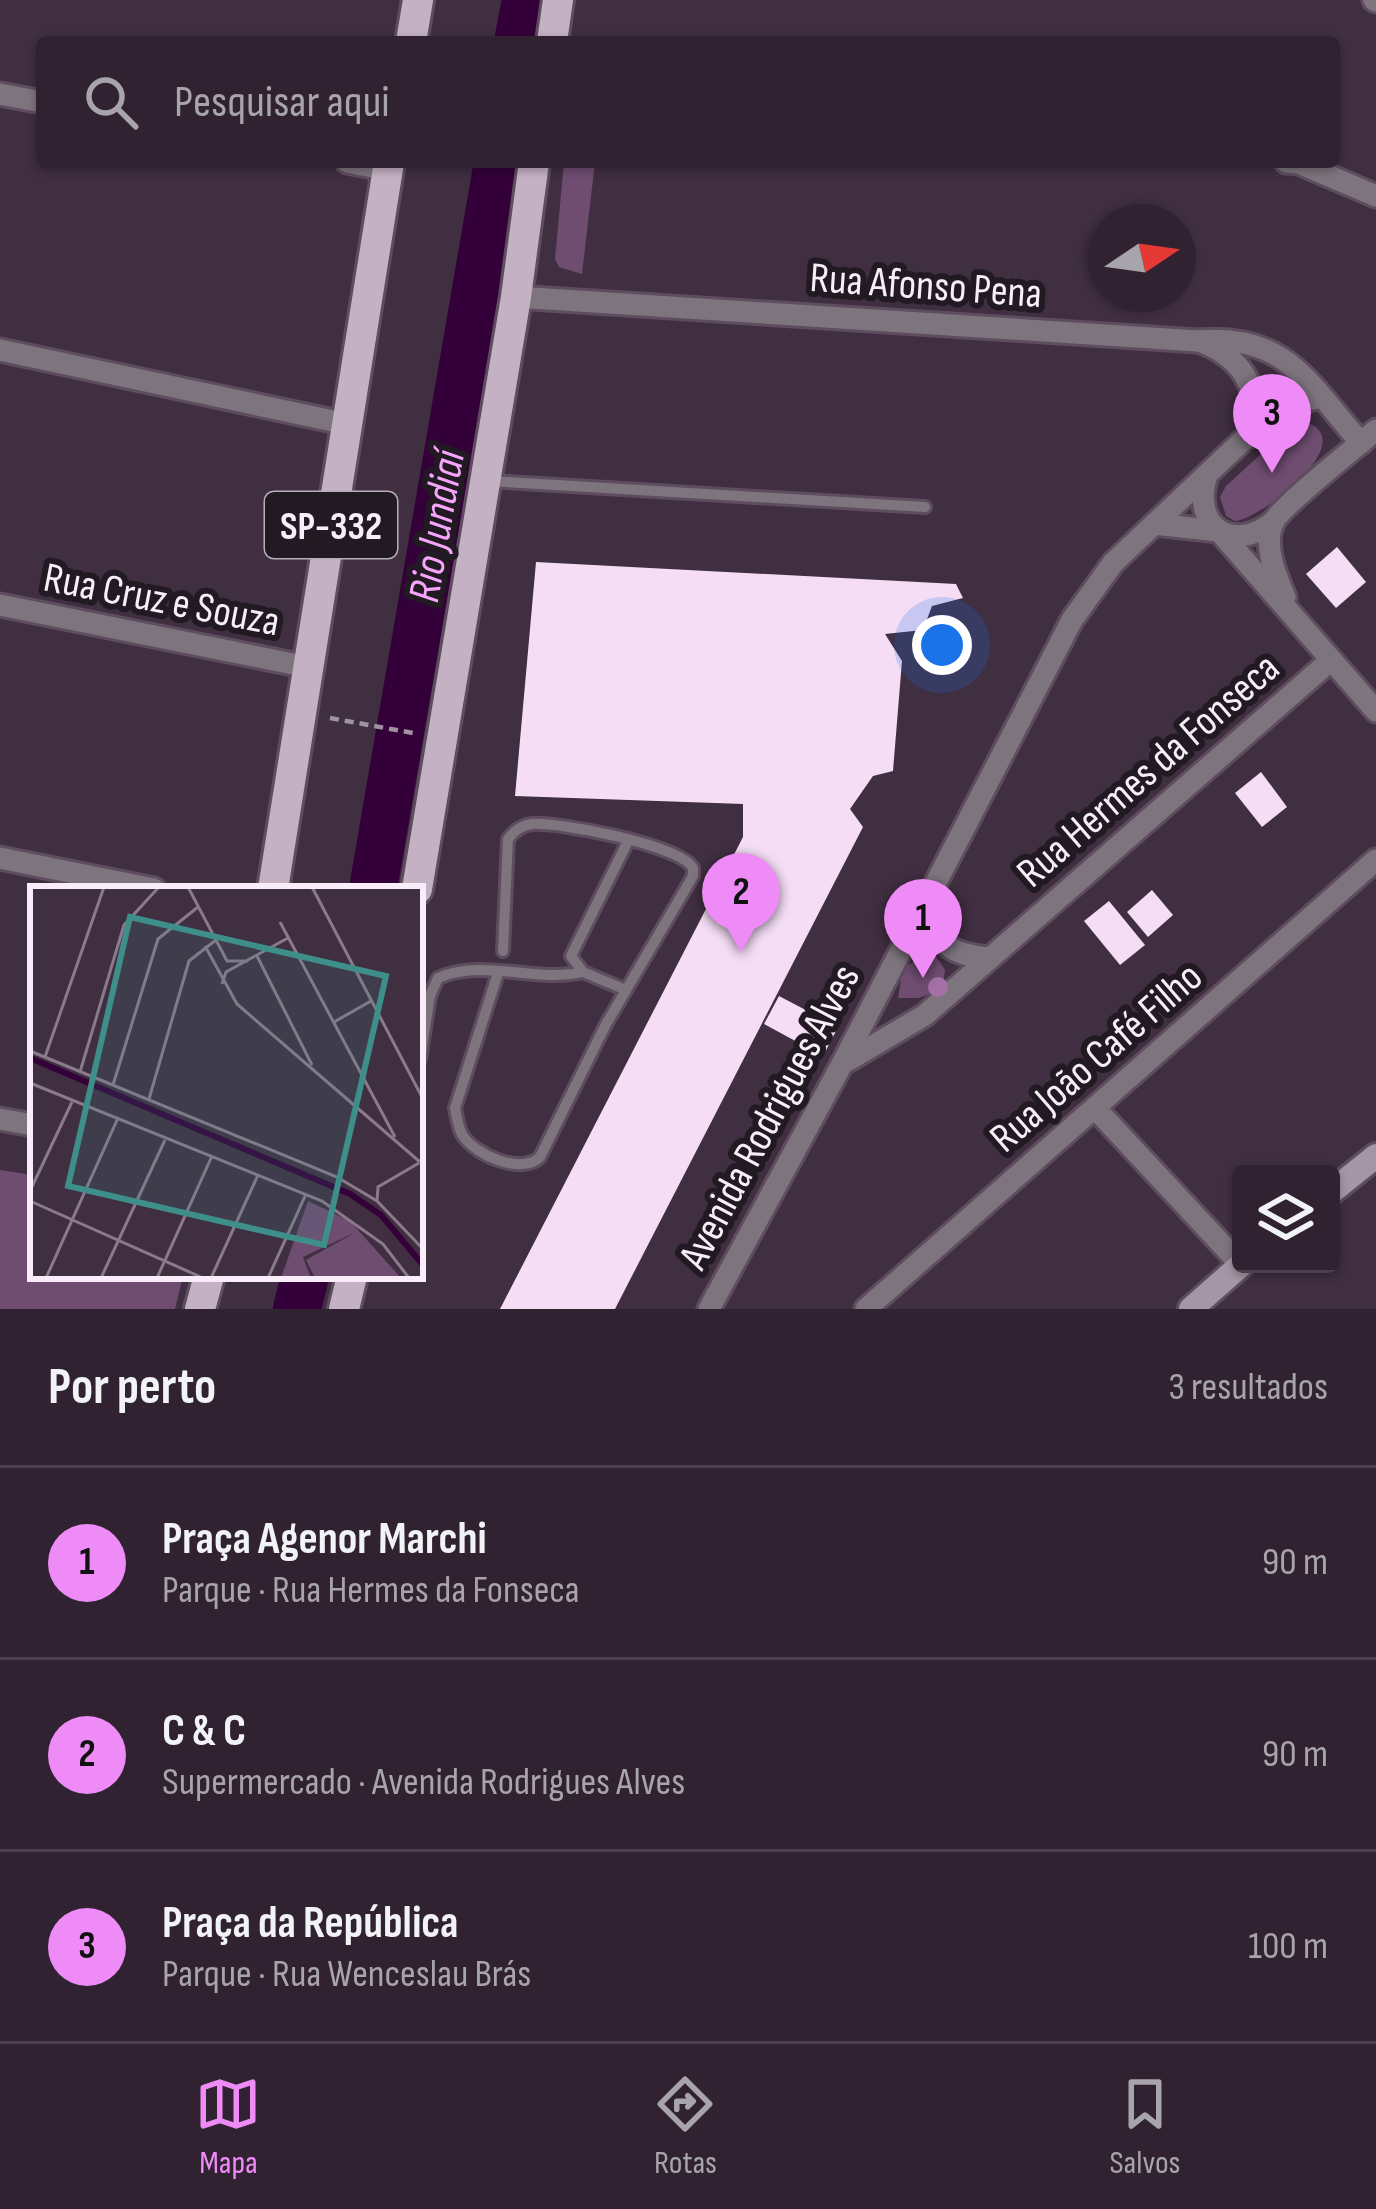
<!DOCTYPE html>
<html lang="pt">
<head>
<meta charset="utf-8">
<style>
  body { margin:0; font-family:"Sofia Sans Condensed",sans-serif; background:#3c2f3d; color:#f1f3f6 }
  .controls { position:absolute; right:36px; bottom:36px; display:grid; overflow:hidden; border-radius:12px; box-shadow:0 3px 9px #0004 }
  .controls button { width:108px; height:108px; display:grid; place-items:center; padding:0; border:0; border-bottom:3px solid #4b3f4d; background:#302231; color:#f1f3f6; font:60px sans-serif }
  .compass { position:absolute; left:1088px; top:204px; width:108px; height:108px; border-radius:50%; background:#302231; box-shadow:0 3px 9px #0004; rotate:77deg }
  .you { position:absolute; left:942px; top:645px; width:42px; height:42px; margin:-30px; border:9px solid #fff; border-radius:50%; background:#1a73e8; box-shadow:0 0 0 18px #1a73e833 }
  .badge { display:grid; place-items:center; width:78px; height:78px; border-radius:50%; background:#ef8bf6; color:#111; font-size:39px; font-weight:700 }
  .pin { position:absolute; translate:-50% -99px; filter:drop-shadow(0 3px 6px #0008) }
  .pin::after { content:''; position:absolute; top:63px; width:42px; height:36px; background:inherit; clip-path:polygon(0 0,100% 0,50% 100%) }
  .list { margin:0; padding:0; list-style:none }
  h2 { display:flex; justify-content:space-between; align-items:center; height:156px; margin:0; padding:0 48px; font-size:51px }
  h2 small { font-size:39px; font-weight:400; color:#a8a4ab }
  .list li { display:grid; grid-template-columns:78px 1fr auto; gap:36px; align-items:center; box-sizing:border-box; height:192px; padding:0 48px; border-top:3px solid #4b3f4d }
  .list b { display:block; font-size:45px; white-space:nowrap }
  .list p { margin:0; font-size:39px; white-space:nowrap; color:#a8a4ab }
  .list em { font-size:39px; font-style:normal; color:#a8a4ab }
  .icon { flex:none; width:66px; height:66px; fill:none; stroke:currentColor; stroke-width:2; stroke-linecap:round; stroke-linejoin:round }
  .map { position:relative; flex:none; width:1376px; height:1309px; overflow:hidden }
  .search { position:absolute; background:#302231; box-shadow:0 3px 9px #0004; left:36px; right:36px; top:36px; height:132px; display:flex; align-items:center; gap:30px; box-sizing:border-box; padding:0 42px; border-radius:12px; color:#a8a4ab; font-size:45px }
  .sheet { height:732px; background:#302231 }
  nav { display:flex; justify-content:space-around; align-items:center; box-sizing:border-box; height:168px; border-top:3px solid #4b3f4d; background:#302231; font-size:33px; color:#a8a4ab }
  nav a { display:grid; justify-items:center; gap:6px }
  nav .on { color:#ef8bf6 }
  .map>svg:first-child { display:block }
</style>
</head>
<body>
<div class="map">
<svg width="1376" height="1309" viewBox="0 0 1376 1309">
  <rect width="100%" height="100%" fill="#402e41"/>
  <g fill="#6f4d71">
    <polygon points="564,162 595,162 582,274 559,267 555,259"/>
    <path d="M 1306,422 C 1363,442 1257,521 1235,521 L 1226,516 L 1220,497 L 1226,486 L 1287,430 Z"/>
    <polygon points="936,956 945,970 942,990 918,998 898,998 903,968 918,959"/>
    <polygon points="0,1170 33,1175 33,1276 183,1276 175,1309 0,1309"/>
  </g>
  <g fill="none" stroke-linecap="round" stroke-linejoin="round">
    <g stroke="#340039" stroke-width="48">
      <polyline points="518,42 526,0"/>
      <polyline points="373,889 498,162"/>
      <polyline points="297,1309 305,1276"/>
    </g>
  </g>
  <g fill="#f4ddf5">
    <polygon points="1337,547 1366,582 1336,608 1306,574"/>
    <polygon points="536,562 956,584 963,598 932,606 923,630 885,634 902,661 893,771 873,776 850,809 863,827 615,1309 500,1309 743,837 743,804 515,796"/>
    <polygon points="1261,772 1287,807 1262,827 1235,793"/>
    <polygon points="1152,890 1173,915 1148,937 1127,912"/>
    <polygon points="1109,901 1145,945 1120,965 1084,921"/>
    <polygon points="779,996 838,1027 823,1056 764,1024"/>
  </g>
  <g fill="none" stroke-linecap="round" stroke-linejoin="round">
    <defs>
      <g id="service">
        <polyline points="489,481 925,507"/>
        <path d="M 498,973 L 455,1108 C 457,1118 458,1128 463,1136 C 477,1156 522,1175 540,1157 L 605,1026 L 693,876 L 693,868 C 680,845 560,822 532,824 C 522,825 514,831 508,839 L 503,951"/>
        <polyline points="626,990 583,972 571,956 629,839"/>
        <path d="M 420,1059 L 430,996 L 438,978 C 482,958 537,983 583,972"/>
      </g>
      <g id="minor">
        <polyline points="1374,0 1376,1"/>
        <polyline points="0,94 42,102"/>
        <polyline points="347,162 388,170"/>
        <polyline points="1286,162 1299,163 1376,196"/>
        <path d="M 516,297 L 1198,341 C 1286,333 1309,384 1361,443"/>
        <path d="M 1199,341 C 1241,357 1259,385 1255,429"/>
        <polyline points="0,350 347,424"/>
        <path d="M 1206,478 C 1192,528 1234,554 1274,521"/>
        <polyline points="1154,524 1219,531 1376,711"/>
        <path d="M 1285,597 C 1276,576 1262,544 1274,521 C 1282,506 1358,445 1376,430"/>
        <polyline points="0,605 308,667"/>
        <polyline points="0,858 154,889"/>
        <path d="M 927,897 C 936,940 943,954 989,958"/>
        <polyline points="842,1064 925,1015 1331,660"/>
        <polyline points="1095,1108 1241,1265"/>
        <polyline points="0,1119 33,1125"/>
        <polyline points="709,1309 842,1064 1072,620 1113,563 1255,429 1295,403 1321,397"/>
        <polyline points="866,1309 1376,860"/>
      </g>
      <g id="secondary">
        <polyline points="1331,1192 1376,1156"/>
        <polyline points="1191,1309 1242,1264"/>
      </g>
      <g id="primary">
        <polyline points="411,42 418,0"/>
        <polyline points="552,42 558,0"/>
        <polyline points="273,889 389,162"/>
        <polyline points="417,889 516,297 534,162"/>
        <polyline points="200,1309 209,1276"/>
        <polyline points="344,1309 352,1276"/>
      </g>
    </defs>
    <use href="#service" stroke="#5e4d5e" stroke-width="16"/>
    <use href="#minor" stroke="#5e4d5e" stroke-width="27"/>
    <use href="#secondary" stroke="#5e4d5e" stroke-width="30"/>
    <use href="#primary" stroke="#5e4d5e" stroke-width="36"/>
    <polyline stroke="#a192a2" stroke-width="4.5" stroke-dasharray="9 6" stroke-linecap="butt" points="330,718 413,733"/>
    <use href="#service" stroke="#7d747d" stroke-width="10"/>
    <use href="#minor" stroke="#7d747d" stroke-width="21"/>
    <use href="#secondary" stroke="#a596a6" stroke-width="24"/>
    <use href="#primary" stroke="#c4b1c4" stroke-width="30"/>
  </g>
  <circle fill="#a470a7" cx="938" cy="987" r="10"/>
  <g text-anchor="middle" stroke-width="12" stroke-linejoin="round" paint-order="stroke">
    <rect fill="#221a22" stroke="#b8aeb8" stroke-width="3" x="265" y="492" width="132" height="66" rx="9"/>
    <g font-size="39" font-weight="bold" fill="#f9edf9">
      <text x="331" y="539">SP-332</text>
    </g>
    <g font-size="42" fill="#f9edf9" stroke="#221a22">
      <text transform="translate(926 284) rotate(4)" y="15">Rua Afonso Pena</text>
      <text transform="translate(162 598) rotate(11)" y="15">Rua Cruz e Souza</text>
      <text transform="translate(1147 769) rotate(-41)" y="15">Rua Hermes da Fonseca</text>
      <text transform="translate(1095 1056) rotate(-41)" y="15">Rua João Café Filho</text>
      <text transform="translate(768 1116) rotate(-62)" y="15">Avenida Rodrigues Alves</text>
    </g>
    <g font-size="45" font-style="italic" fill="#f5a6fa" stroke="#221a22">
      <text transform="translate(435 526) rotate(-80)" y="16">Rio Jundiaí</text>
    </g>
  </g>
  <g transform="translate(30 886)">
    <rect width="393" height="393" fill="#402e41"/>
    <path d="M 278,315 L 320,335 L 371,392 L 285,392 L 276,374 L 326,346 L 273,371 L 281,392 L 251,392 Z" fill="#6f4d71"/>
    <path fill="none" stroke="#340039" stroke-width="6" d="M 0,172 L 320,308 L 351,329 L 393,379"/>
    <path fill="none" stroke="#8a7a8b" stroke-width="3" d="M 158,1 L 197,75 L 218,75M 282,1 L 393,213M 250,36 L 365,251M 175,60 L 207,118 L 390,276M 227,70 L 282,179M 192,98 L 196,86 L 258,52M 304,136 L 341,115M 0,165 L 307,291 L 347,315 L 393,363M 15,171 L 74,1M 50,186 L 94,39 L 129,1M 0,197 L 292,315 L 353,358 L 379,392M 83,199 L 128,53 L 168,21M 119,213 L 159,75 L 186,54M 0,305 L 42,216M 0,315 L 173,392M 347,315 L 348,301 L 389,277M 16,392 L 88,232M 71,392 L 135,254M 127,392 L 182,270M 181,392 L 228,289M 238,392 L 276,308"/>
    <path fill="#3e8e8a" fill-opacity="0.15" stroke="#3e8e8a" stroke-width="6" d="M 100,31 L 356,90 L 294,359 L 38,300 Z"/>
    <rect width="393" height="393" fill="none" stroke="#f9edf9" stroke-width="6"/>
  </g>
</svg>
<div class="controls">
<button><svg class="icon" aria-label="layers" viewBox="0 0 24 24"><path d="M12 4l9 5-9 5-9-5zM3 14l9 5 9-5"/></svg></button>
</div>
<svg class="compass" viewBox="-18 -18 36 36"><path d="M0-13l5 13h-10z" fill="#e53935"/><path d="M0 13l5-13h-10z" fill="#a8a4ab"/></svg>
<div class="you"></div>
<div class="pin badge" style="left:923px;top:978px">1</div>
<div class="pin badge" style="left:741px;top:952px">2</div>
<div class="pin badge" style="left:1272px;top:473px">3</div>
<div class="search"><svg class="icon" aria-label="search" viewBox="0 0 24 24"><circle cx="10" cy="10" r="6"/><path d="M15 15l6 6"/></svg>Pesquisar aqui</div>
</div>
<section class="sheet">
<h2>Por perto<small>3 resultados</small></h2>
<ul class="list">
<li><span class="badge">1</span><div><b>Praça Agenor Marchi</b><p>Parque · Rua Hermes da Fonseca</p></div><em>90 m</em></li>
<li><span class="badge">2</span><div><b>C &amp; C</b><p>Supermercado · Avenida Rodrigues Alves</p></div><em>90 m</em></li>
<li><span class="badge">3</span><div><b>Praça da República</b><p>Parque · Rua Wenceslau Brás</p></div><em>100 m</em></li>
</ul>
</section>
<nav>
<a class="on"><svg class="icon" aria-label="map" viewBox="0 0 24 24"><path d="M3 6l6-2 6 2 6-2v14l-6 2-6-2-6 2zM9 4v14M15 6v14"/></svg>Mapa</a>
<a><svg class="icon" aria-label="directions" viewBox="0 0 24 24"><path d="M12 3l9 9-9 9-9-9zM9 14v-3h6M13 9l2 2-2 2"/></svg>Rotas</a>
<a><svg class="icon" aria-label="saved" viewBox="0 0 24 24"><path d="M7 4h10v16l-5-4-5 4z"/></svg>Salvos</a>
</nav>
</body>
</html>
